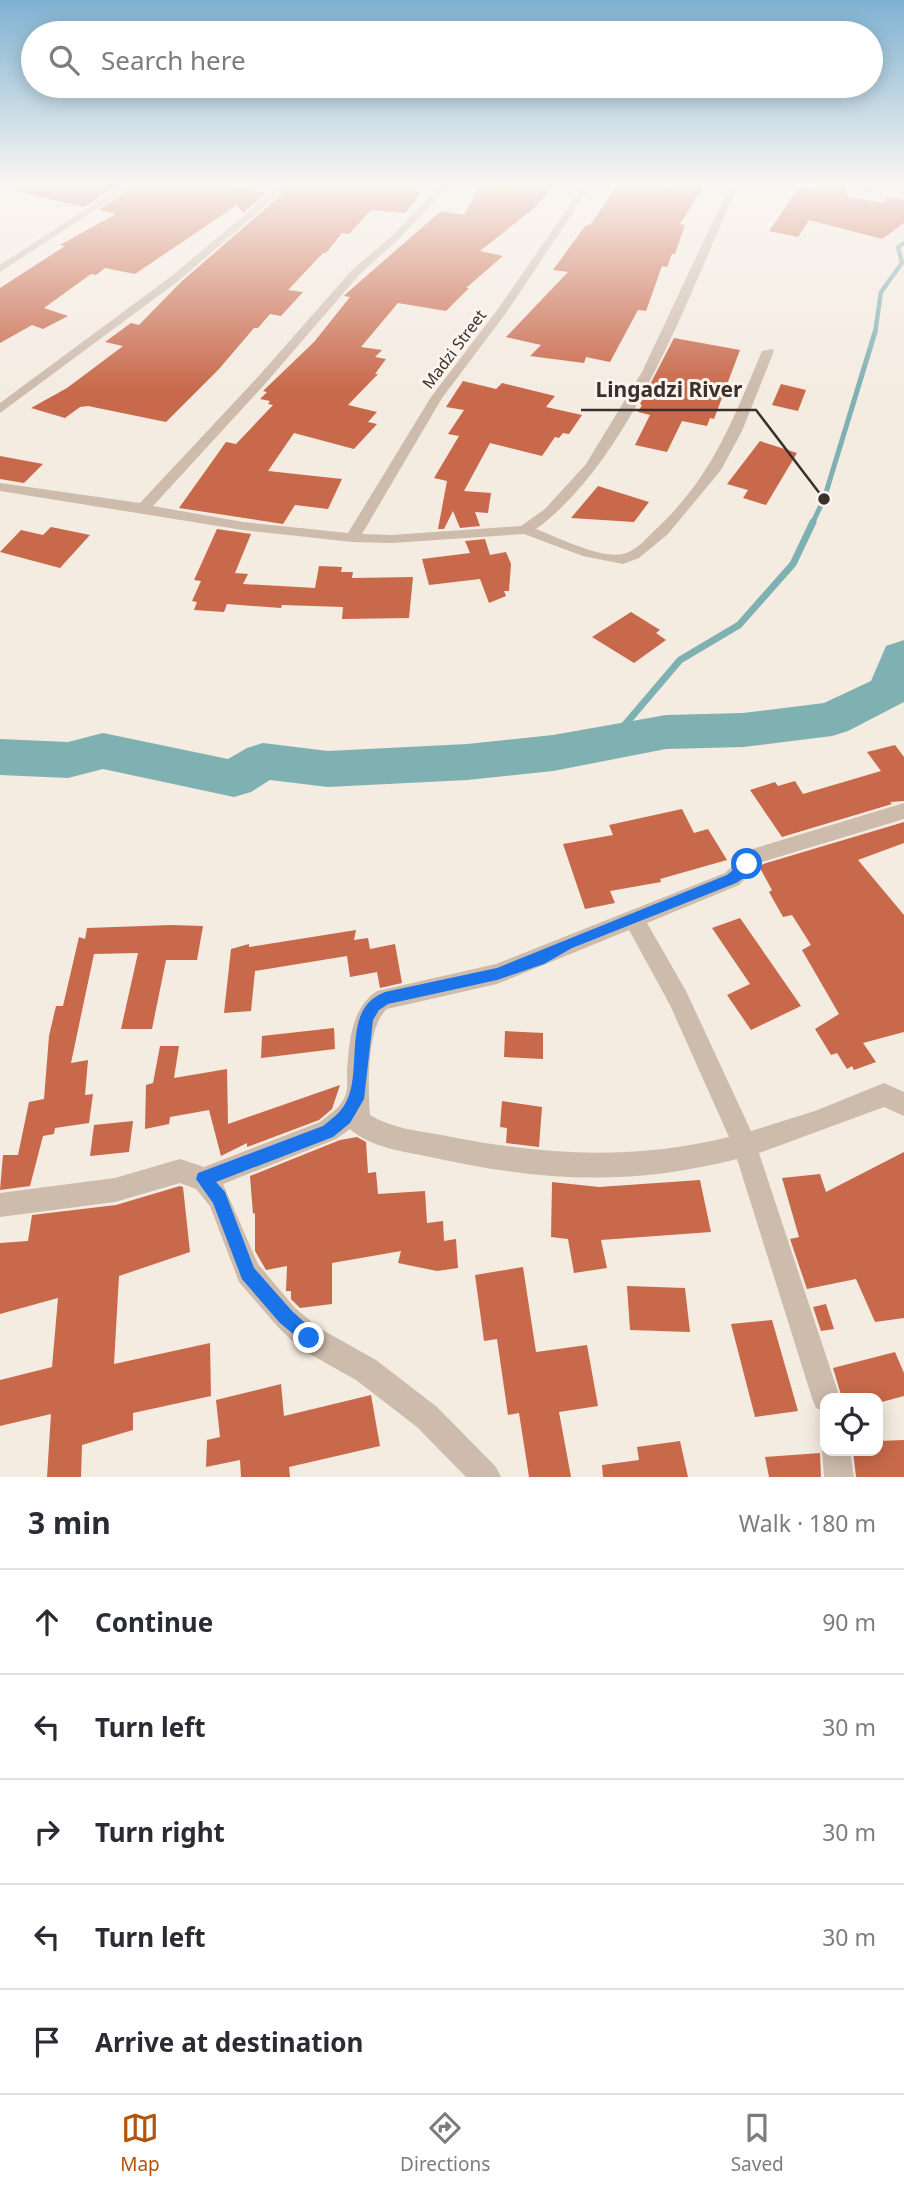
<!DOCTYPE html>
<html lang="en">
<head>
<meta charset="utf-8">
<style>
  body { margin:0; font-family:"Noto Sans",sans-serif; background:#f7f7f7; color:#2b2b33 }
  .controls { position:absolute; right:21px; bottom:21px; display:grid; overflow:hidden; border-radius:14px; box-shadow:0 4px 18px #0003 }
  .controls button { width:63px; height:63px; display:grid; place-items:center; padding:0; border:0; border-bottom:2px solid #e1e1e2; background:#fff; color:#2b2b33; font:35px sans-serif }
  .stop { position:absolute; width:21px; height:21px; margin:-16px; border:5px solid #1a73e8; border-radius:50%; background:#fff }
  .stop.end { background:#1a73e8; border-color:#fff; box-shadow:0 2px 7px #0008 }
  .list { margin:0; padding:0; list-style:none }
  h2 { display:flex; justify-content:space-between; align-items:center; height:91px; margin:0; padding:0 28px; font-size:30px }
  h2 small { font-size:23px; font-weight:400; color:#7c7c81 }
  .list li { display:grid; grid-template-columns:46px 1fr auto; gap:21px; align-items:center; box-sizing:border-box; height:105px; padding:0 28px; border-top:2px solid #e1e1e2 }
  .list b { display:block; font-size:26px; white-space:nowrap }
  .list em { font-size:23px; font-style:normal; color:#7c7c81 }
  .icon { flex:none; width:38px; height:38px; fill:none; stroke:currentColor; stroke-width:2; stroke-linecap:round; stroke-linejoin:round }
  .map { position:relative; flex:none; width:904px; height:1477px; overflow:hidden }
  .search { position:absolute; background:#fff; box-shadow:0 4px 18px #0003; left:21px; right:21px; top:21px; height:77px; display:flex; align-items:center; gap:18px; box-sizing:border-box; padding:0 24px; border-radius:38px; color:#7c7c81; font-size:26px }
  .sheet { height:616px; background:#fff }
  nav { display:flex; justify-content:space-around; align-items:center; box-sizing:border-box; height:98px; border-top:2px solid #e1e1e2; background:#fff; font-size:19px; color:#7c7c81 }
  nav a { display:grid; justify-items:center; gap:4px }
  nav .on { color:#b45309 }
  .map>svg:first-child { display:block }
</style>
</head>
<body>
<div class="map">
<svg width="904" height="1477" viewBox="0 0 904 1477">
  <rect width="100%" height="100%" fill="#f4ebe1"/>
  <g fill="none" stroke-linecap="round" stroke-linejoin="round">
    <polyline stroke="#7fb0b2" stroke-width="4.5" points="875,333 881,292 902,263 898,247 904,243"/>
    <polyline stroke="#7fb0b2" stroke-width="5" points="812,524 824,499 875,332"/>
    <polyline stroke="#7fb0b2" stroke-width="7" points="611,741 680,660 739,625 793,564 813,522"/>
    <polygon fill="#7fb0b2" fill-rule="evenodd" points="904,640 904,702 848,731 832,736 743,747 666,749 553,771 467,780 328,787 270,780 251,792 234,797 103,769 68,778 0,775 0,739 68,742 103,733 228,759 247,748 263,743 328,751 467,744 553,735 666,715 743,713 824,703 871,681 886,646"/>
  </g>
  <g fill="#c8694b">
    <polygon points="17,183 121,183 84,207 16,191"/>
    <polygon points="139,183 207,183 268,192 243,213 237,205 135,274 105,268 96,275 91,274 44,308 68,316 43,329 32,325 0,343 0,288 65,246 60,245 116,214 99,210"/>
    <polygon points="295,183 415,183 410,190 423,191 405,213 371,210 349,234 342,233 326,253 323,253 288,290 303,292 281,316 270,314 258,328 254,328 219,369 166,422 88,406 80,407 65,418 31,408 67,388 123,346 105,342 131,323 139,325 181,282"/>
    <polygon points="481,183 558,183 533,209 480,251 503,256 466,288 469,288 446,311 398,303 361,347 382,350 375,357 386,359 375,374 378,374 348,405 377,412 368,422 377,424 354,449 294,433 268,471 342,479 328,509 295,505 283,524 179,508 226,442 236,444 273,405 268,404 270,401 260,399 267,392 263,391 314,342 350,297 344,296 348,292 441,211 464,215"/>
    <polygon points="619,183 675,188 678,183 705,183 680,224 685,225 675,254 672,254 667,267 662,266 646,311 638,310 610,362 586,357 584,363 530,356 541,345 506,337 568,272 553,270 585,226 591,224"/>
    <polygon points="816,183 844,183 848,197 884,203 888,197 904,200 904,223 882,239 809,220 798,237 769,231 799,188 818,190"/>
    <polygon points="674,338 740,350 714,419 710,418 707,426 682,421 667,452 635,445 650,415 638,412 642,405 640,404"/>
    <polygon points="463,381 496,389 502,383 555,396 546,407 582,415 569,434 563,433 559,438 555,437 542,456 490,443 464,491 491,493 488,513 475,512 480,526 460,528 453,511 444,529 438,529 447,481 434,478 459,436 448,434 464,410 446,407"/>
    <polygon points="781,384 806,390 798,411 772,405"/>
    <polygon points="760,441 797,453 766,505 743,498 748,490 727,484"/>
    <polygon points="0,456 43,464 24,483 0,479"/>
    <polygon points="598,486 649,502 634,522 571,518"/>
    <polygon points="51,527 90,535 60,568 0,552 21,530 43,535"/>
    <polygon points="217,529 251,534 235,573 248,574 243,584 315,588 319,566 342,567 341,572 353,572 352,578 413,577 409,618 342,619 343,607 282,605 281,608 227,604 224,612 194,610 197,602 192,601 201,581 194,580"/>
    <polygon points="485,539 490,555 506,552 511,564 509,591 504,591 506,596 489,603 480,579 429,585 422,559 470,553 465,541"/>
    <polygon points="631,612 660,630 656,633 666,640 634,663 592,637"/>
    <polygon points="895,745 904,757 904,801 890,802 892,804 782,837 750,790 775,782 778,786 795,781 803,794 881,771 867,752"/>
    <polygon points="682,809 694,833 708,829 727,860 660,879 661,882 610,891 615,903 585,909 563,844 613,835 609,825"/>
    <polygon points="904,822 904,843 858,860 904,915 904,1032 863,1043 876,1062 854,1070 852,1066 847,1069 837,1053 831,1055 815,1029 839,1014 802,950 811,945 792,915 783,917 769,892 772,890 760,868 763,864"/>
    <polygon points="740,918 801,1006 751,1030 727,995 750,984 712,928"/>
    <polygon points="171,925 203,926 197,960 166,960 152,1029 121,1029 138,953 94,954 71,1063 88,1060 85,1095 93,1094 89,1123 55,1128 54,1134 43,1136 30,1186 0,1190 3,1155 18,1155 29,1102 44,1099 49,1036 56,1006 63,1006 79,937 85,939 87,928"/>
    <polygon points="356,930 354,940 368,938 370,949 395,944 402,983 380,988 377,972 350,977 347,956 255,971 251,1011 224,1013 231,949 249,944 249,947"/>
    <polygon points="334,1028 335,1049 261,1058 262,1036"/>
    <polygon points="505,1031 543,1033 543,1059 504,1057"/>
    <polygon points="160,1046 179,1046 174,1078 227,1069 228,1124 340,1085 332,1109 319,1120 247,1147 247,1143 221,1156 209,1110 170,1117 169,1124 145,1129 146,1085 153,1083"/>
    <polygon points="502,1101 542,1107 539,1147 506,1143 507,1128 500,1127"/>
    <polygon points="133,1121 129,1152 90,1156 94,1125"/>
    <polygon points="357,1137 366,1142 368,1173 376,1172 378,1194 425,1191 427,1223 443,1221 444,1241 456,1239 458,1268 437,1271 398,1263 401,1251 332,1263 332,1304 300,1308 291,1299 291,1291 286,1291 287,1266 266,1270 255,1251 255,1213 253,1214 250,1176 340,1140"/>
    <polygon points="904,1152 904,1318 875,1322 856,1279 807,1289 790,1239 799,1237 782,1178 820,1174 826,1192"/>
    <polygon points="700,1180 711,1232 601,1240 607,1268 574,1273 568,1239 551,1237 552,1182 599,1187"/>
    <polygon points="180,1186 183,1187 190,1252 119,1276 114,1364 210,1343 211,1396 133,1413 133,1430 82,1445 81,1477 47,1477 51,1414 0,1426 0,1380 52,1367 58,1298 0,1314 0,1243 28,1241 32,1215 116,1205"/>
    <polygon points="523,1267 536,1352 587,1345 598,1406 559,1412 571,1477 529,1477 519,1413 508,1415 497,1339 484,1341 475,1275"/>
    <polygon points="627,1286 685,1288 690,1332 630,1330"/>
    <polygon points="826,1304 834,1329 821,1331 813,1307"/>
    <polygon points="772,1320 798,1411 755,1417 731,1324"/>
    <polygon points="895,1352 904,1373 904,1396 878,1403 878,1398 842,1398 833,1368"/>
    <polygon points="281,1384 284,1416 371,1395 380,1446 289,1467 290,1477 241,1477 240,1460 206,1467 207,1440 220,1437 216,1400"/>
    <polygon points="904,1440 904,1477 856,1477 853,1451 878,1451 878,1441"/>
    <polygon points="680,1441 688,1477 603,1477 602,1465 639,1460 637,1447"/>
    <polygon points="820,1453 821,1477 769,1477 765,1457"/>
  </g>
  <g fill="none" stroke-linecap="round" stroke-linejoin="round">
    <g fill="#cdbbac" fill-rule="evenodd">
      <polygon points="126,183 136,183 0,272 0,265"/>
      <polygon points="283,183 292,183 177,282 0,413 0,403 169,278"/>
      <path d="M 442,183 L 451,183 L 400,238 L 360,274 L 264,385 L 153,506 L 243,522 L 348,533 L 431,397 L 498,309 L 585,183 L 593,183 L 506,313 L 442,398 L 362,534 L 392,535 L 521,526 L 545,509 L 586,464 L 642,372 L 731,183 L 739,183 C 690,291 633,458 536,529 C 557,537 600,559 623,554 C 634,552 645,540 653,532 C 712,478 732,422 762,351 L 772,349 L 774,351 L 742,431 L 721,470 L 668,534 L 639,558 L 623,564 L 583,556 L 524,534 L 392,543 L 352,542 L 243,530 L 0,491 L 0,483 L 140,503 L 256,379 L 352,270 L 394,234 Z"/>
      <polygon points="866,183 874,183 873,192 867,192"/>
      <path d="M 904,803 L 904,819 L 762,862 L 739,885 L 647,923 L 686,991 L 751,1131 L 815,1111 L 884,1083 L 904,1092 L 904,1116 L 884,1107 L 759,1153 L 840,1398 L 825,1398 L 825,1412 L 816,1408 L 812,1398 L 737,1159 C 627,1187 540,1181 430,1157 C 402,1151 372,1148 350,1129 L 336,1139 L 223,1184 L 258,1264 L 295,1308 L 319,1328 L 376,1360 L 437,1407 L 496,1467 L 501,1477 L 466,1477 L 417,1427 L 356,1380 L 299,1348 L 277,1326 L 239,1282 L 210,1206 L 196,1189 L 180,1183 L 115,1202 L 0,1217 L 0,1193 L 115,1178 L 180,1159 L 204,1167 L 320,1122 C 330,1114 342,1107 346,1094 C 348,1087 347,1078 347,1071 C 349,1043 351,1008 377,991 L 496,964 L 725,873 L 749,850 ZM 629,930 L 670,1005 L 729,1137 C 632,1161 539,1155 442,1135 C 418,1131 391,1128 370,1115 C 368,1089 366,1027 387,1009 L 497,984 Z"/>
      <polygon points="825,1442 825,1451 850,1451 854,1477 824,1477 822,1451"/>
    </g>
  </g>
  <linearGradient id="sky" x2="0" y2="1"><stop stop-color="#7eb2d2"/><stop offset="0.47" stop-color="#faf6f2"/><stop offset="1" stop-color="#faf6f2" stop-opacity="0"/></linearGradient>
  <rect width="904" height="390" fill="url(#sky)"/>
  <path fill="#1a73e8" d="M 747,858 L 753,864 L 747,876 L 736,883 L 572,948 L 544,964 L 497,980 L 388,1004 L 379,1010 L 373,1020 L 364,1099 L 350,1123 L 333,1137 L 216,1182 L 225,1192 L 254,1268 L 292,1311 L 315,1332 L 318,1338 L 315,1344 L 309,1347 L 280,1323 L 242,1279 L 213,1203 L 196,1179 L 198,1173 L 323,1126 C 333,1118 343,1111 348,1098 C 362,1064 342,1008 385,992 L 497,968 L 727,875 Z"/>
  <g text-anchor="middle" stroke-width="6" stroke-linejoin="round" paint-order="stroke">
    <g font-size="16" fill="#3b302b" stroke="#fbf5ee">
      <text transform="translate(454 349) rotate(-53)" y="6">Madzi Street</text>
    </g>
  </g>
  <path fill="none" stroke="#3b302b" stroke-width="2.5" d="M824 499L756 410H581"/>
  <circle fill="#3b302b" stroke="#fbf5ee" stroke-width="2.5" cx="824" cy="499" r="7"/>
  <g font-size="21" text-anchor="middle" font-weight="bold" fill="#3b302b" stroke="#fbf5ee" stroke-width="6" stroke-linejoin="round" paint-order="stroke">
    <text x="669" y="397">Lingadzi River</text>
  </g>
</svg>
<div class="controls">
<button><svg class="icon" aria-label="locate" viewBox="0 0 24 24"><circle cx="12" cy="12" r="6"/><path d="M12 2v4M12 18v4M2 12h4M18 12h4"/></svg></button>
</div>
<div class="stop" style="left:747px;top:864px"></div>
<div class="stop end" style="left:309px;top:1338px"></div>
<div class="search"><svg class="icon" aria-label="search" viewBox="0 0 24 24"><circle cx="10" cy="10" r="6"/><path d="M15 15l6 6"/></svg>Search here</div>
</div>
<section class="sheet">
<h2>3 min<small>Walk · 180 m</small></h2>
<ul class="list">
<li><svg class="icon" aria-label="ahead" viewBox="0 0 24 24"><path d="M12 20V5M6 11l6-6 6 6"/></svg><div><b>Continue</b></div><em>90 m</em></li>
<li><svg class="icon" aria-label="left" viewBox="0 0 24 24"><path d="M17 20v-9H6M10 6l-5 5 5 5"/></svg><div><b>Turn left</b></div><em>30 m</em></li>
<li><svg class="icon" aria-label="right" viewBox="0 0 24 24"><path d="M7 20v-9h11M14 6l5 5-5 5"/></svg><div><b>Turn right</b></div><em>30 m</em></li>
<li><svg class="icon" aria-label="left" viewBox="0 0 24 24"><path d="M17 20v-9H6M10 6l-5 5 5 5"/></svg><div><b>Turn left</b></div><em>30 m</em></li>
<li><svg class="icon" aria-label="arrive" viewBox="0 0 24 24"><path d="M6 21V4h12l-3 4 3 4H6"/></svg><div><b>Arrive at destination</b></div></li>
</ul>
</section>
<nav>
<a class="on"><svg class="icon" aria-label="map" viewBox="0 0 24 24"><path d="M3 6l6-2 6 2 6-2v14l-6 2-6-2-6 2zM9 4v14M15 6v14"/></svg>Map</a>
<a><svg class="icon" aria-label="directions" viewBox="0 0 24 24"><path d="M12 3l9 9-9 9-9-9zM9 14v-3h6M13 9l2 2-2 2"/></svg>Directions</a>
<a><svg class="icon" aria-label="saved" viewBox="0 0 24 24"><path d="M7 4h10v16l-5-4-5 4z"/></svg>Saved</a>
</nav>
</body>
</html>
